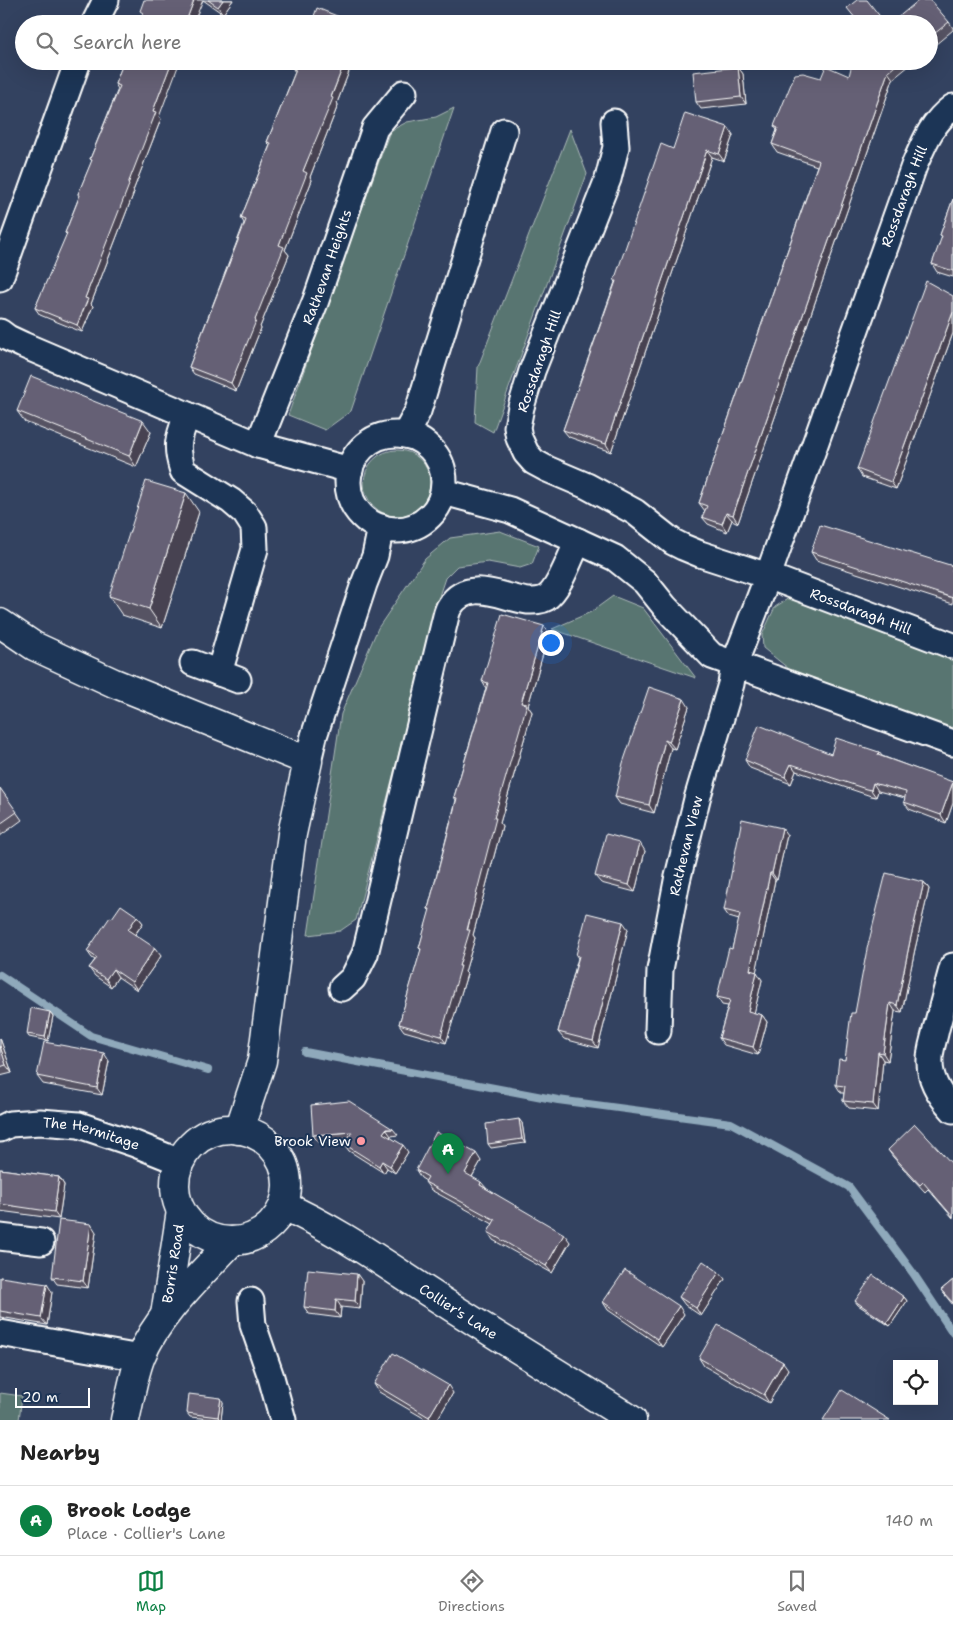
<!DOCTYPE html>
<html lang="en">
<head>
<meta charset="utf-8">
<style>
  body { margin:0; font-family:"Shantell Sans",sans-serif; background:#f6f6f6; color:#222 }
  .controls { position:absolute; right:15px; bottom:15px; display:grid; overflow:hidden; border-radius:0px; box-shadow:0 5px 20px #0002 }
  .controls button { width:45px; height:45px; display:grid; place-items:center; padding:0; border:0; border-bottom:1px solid #e0e0e0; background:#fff; color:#222; font:25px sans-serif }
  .scale { position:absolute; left:15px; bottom:12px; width:75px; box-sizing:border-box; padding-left:5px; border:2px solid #fff; border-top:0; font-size:14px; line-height:18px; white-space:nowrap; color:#fff; -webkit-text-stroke:4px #1d3557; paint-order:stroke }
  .you { position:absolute; left:550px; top:642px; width:18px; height:18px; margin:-12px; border:4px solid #fff; border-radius:50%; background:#1a73e8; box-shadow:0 0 0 8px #1a73e833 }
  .badge { display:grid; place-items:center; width:32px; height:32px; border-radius:50%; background:#0b8043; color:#fff; font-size:16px; font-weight:700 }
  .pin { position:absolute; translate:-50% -41px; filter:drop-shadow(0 1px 2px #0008) }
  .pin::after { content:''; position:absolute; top:26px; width:18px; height:15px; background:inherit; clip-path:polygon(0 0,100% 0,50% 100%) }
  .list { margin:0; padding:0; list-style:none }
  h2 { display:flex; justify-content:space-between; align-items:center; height:65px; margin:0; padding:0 20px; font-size:21px }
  h2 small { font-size:16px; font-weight:400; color:#767676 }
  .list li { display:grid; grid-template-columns:32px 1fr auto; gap:15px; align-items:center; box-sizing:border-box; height:70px; padding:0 20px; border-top:1px solid #e0e0e0 }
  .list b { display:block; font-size:19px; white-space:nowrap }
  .list p { margin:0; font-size:16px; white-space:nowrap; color:#767676 }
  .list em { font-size:16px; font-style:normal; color:#767676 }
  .icon { flex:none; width:28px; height:28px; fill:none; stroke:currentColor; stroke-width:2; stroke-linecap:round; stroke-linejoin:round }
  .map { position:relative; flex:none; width:953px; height:1420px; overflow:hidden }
  .search { position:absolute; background:#fff; box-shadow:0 5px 20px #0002; left:15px; right:15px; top:15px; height:55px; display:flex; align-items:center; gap:12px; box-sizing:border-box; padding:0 18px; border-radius:28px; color:#767676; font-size:19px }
  .sheet { height:135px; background:#fff }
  nav { display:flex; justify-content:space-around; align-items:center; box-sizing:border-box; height:70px; border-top:1px solid #e0e0e0; background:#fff; font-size:14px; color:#767676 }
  nav a { display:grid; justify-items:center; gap:2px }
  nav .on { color:#0b8043 }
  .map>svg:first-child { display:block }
</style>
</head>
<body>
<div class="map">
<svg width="953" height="1420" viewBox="0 0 953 1420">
  <rect width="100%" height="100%" fill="#334260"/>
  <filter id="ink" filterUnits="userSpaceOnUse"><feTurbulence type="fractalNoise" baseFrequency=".02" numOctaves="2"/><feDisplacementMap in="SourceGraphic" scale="10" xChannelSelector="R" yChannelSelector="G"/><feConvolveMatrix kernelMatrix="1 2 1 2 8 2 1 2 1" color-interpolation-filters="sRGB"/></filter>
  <g filter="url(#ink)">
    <g fill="#587471" stroke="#acbab8">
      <polygon points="454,108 351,411 325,430 288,415 390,131 407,122 436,117"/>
      <polygon points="570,129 587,174 493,432 475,422 478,367"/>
      <circle cx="397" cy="483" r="33"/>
      <polygon points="500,531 539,546 532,564 520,568 488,562 457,566 445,578 440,593 356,920 340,931 308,935 341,714 378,628 425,559 450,538"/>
      <polygon points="613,596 643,608 696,678 552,629 591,612"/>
      <polygon points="789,598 817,601 953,654 953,734 789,669 763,648 762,635 775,607"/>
      <polygon points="0,1393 22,1396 19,1420 0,1420"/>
    </g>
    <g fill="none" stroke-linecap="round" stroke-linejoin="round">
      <g stroke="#8fa9bb" stroke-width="8">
        <polyline points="0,975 91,1036 208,1070"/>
        <polyline points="305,1052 558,1100 731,1123 849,1187 913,1273 953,1333"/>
      </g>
      <defs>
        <g id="street">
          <polyline points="94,24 106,0"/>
          <path id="s1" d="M 614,122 L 616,147 L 608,179 L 532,371 L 521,407 L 517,427 L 519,438 L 526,453 L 534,462 L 547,469 L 587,486 L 635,512 L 673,542 L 683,547 L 700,554 L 768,576 L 953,646"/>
          <polyline points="0,278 78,61"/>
          <polyline points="0,332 8,338 23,345 258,445 350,470"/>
          <path d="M 187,415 C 178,439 175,446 183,471 L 231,501 L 245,513 L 254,527 L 255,549 L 219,673"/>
          <circle cx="396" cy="482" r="48"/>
          <polyline points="405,435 418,411 504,131"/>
          <path id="s2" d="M 258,445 L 316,300 L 375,128 L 404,93"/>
          <polyline points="444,492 510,510 615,558 645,582 665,607 712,656 953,743"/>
          <polyline points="193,663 238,680"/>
          <polyline points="308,761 314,736 364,584 375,556 381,527"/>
          <path d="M 953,966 C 947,987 942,1008 936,1029 C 934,1040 929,1051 930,1063 C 930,1081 941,1097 953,1110"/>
          <path d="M 342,988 L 353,978 L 365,954 L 445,620 C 446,616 447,610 450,606 C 468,577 503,598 528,601 C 535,601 541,601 546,598 C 559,590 571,555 578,541"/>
          <path id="s3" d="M 658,1031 L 660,970 L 677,881 L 697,799 L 731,684 L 734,665 L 768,576 L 914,166 C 924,143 932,122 953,107"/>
          <path id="s4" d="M 0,1129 L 10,1124 L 40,1122 L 79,1125 L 135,1144 L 180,1162"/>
          <polyline points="0,1237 41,1242"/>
          <polyline points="251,1301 253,1325 271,1377 283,1420"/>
          <polyline points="0,1333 140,1358"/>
        </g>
        <g id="secondary">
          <polyline points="0,623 34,646 114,683 308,761 292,834 262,1061 239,1130"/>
          <circle cx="231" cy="1185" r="56"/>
          <path id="s5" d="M 284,1206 C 338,1230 386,1265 436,1297 C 501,1339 567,1379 632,1420"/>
          <path id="s6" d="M 165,1315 L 181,1211"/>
          <path d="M 125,1420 C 130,1399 133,1376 141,1356 C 158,1314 201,1275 232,1241"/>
        </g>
      </defs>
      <use href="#street" stroke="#fff" stroke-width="29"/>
      <use href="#secondary" stroke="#fff" stroke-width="31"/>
      <use href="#street" stroke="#1d3557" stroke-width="25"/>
      <use href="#secondary" stroke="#1d3557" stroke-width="28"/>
    </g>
    <g fill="#575364" stroke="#fff">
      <polygon points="203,0 233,0 223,14"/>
      <polygon points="949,22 953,28 953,30 929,50 929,24"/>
      <polygon points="124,61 161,119 133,191 134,192 91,304 93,306 82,332 40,315 35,308 67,235 65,233 79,197 78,194 92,161 90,159 118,89 115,84"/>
      <polygon points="296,61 353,61 337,103 338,105 310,177 312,180 285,250 289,255 260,327 261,328 236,391 194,374 189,367 244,223 241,218 270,145 267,142 295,72 293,69"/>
      <polygon points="860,61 915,61 893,79 738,523 732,520 727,532 708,524 702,517 705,511 699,503 817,166 777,152 772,144 777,130 774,126 821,78 849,76"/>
      <polygon points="738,67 743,74 746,104 701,109 696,102"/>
      <polygon points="728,127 733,135 724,161 712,157 611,452 569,437 563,430 615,282 614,281 673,149"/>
      <polygon points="953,199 953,277 937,272 932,264 942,238 940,235"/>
      <polygon points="953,296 953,333 896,489 862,477 857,469"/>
      <polygon points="17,411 151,432 136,467 25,422"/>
      <polygon points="199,512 162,628 122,615 109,596"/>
      <polygon points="811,552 953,566 953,604 816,560"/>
      <polygon points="549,633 528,706 532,712 500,823 502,826 473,935 475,938 465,972 467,974 446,1043 404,1031 399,1024 421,950 419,948 430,911 428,909 456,800 454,797 486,688 482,681"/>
      <polygon points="689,707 675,749 671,748 654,813 620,804 615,797"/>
      <polygon points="879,752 882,756 953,783 953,803 946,823 909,809 904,802 905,798 878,791 876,797 871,796 796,771 791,784 750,768 745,760 831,754"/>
      <polygon points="0,789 22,820 0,836"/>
      <polygon points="787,835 777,880 775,880 756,972 762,980 754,1013 762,1015 767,1022 758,1055 724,1045 719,1038 728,1006 722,1005 717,997 732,949 739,920 729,917 724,910"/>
      <polygon points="645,851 635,892 601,883 595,876"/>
      <polygon points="924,882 929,889 915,949 902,1012 895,1011 888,1061 883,1060 878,1111 849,1108 843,1101 844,1093 841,1093 836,1085 845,1060 855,1013"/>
      <polygon points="137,916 143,923 135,935 161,956 137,990 118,977 111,987 95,976 89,968 95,960 92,958 87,951 112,918"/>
      <polygon points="628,929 598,1048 564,1039 558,1032 578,958 576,955"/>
      <polygon points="50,1012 53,1016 48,1041 29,1037 27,1034"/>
      <polygon points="0,1038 12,1073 0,1076"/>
      <polygon points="109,1061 102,1095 43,1084 37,1076"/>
      <polygon points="522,1123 525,1143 491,1148 488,1144"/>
      <polygon points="393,1129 398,1135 391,1136 390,1137 408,1152 395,1173 387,1168 384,1173 349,1151 344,1144 347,1139 318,1142 313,1135"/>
      <polygon points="888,1150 953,1165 953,1218 928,1189 925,1192 893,1157"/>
      <polygon points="481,1161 472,1177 487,1189 570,1242 552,1273 493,1240 488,1232 493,1224 431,1190 425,1182 426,1181 421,1178 416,1170"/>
      <polygon points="0,1169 59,1177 64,1185 59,1219 0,1211"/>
      <polygon points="96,1232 88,1288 57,1284 52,1277"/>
      <polygon points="0,1277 52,1292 47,1325 0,1317"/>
      <polygon points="725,1279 701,1316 685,1305 679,1297"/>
      <polygon points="953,1280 953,1305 941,1290"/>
      <polygon points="362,1281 360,1309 341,1307 340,1318 309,1314 304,1307"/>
      <polygon points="904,1297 907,1301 890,1326 858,1305 855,1301"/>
      <polygon points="603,1302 684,1314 662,1347 608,1310"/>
      <polygon points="699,1358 788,1369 769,1403 704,1366"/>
      <polygon points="374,1384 453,1393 437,1420 427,1420 379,1392"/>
      <polygon points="223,1402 221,1420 190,1417 187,1413"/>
    </g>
    <g fill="#474351" stroke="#fff">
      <polygon points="194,0 203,0 193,24 185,24"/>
      <polygon points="223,0 233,0 223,14 218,7"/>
      <polygon points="172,61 180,61 159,117 161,119 133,191 134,192 91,304 93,306 82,332 77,325 85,298 128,184 153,111"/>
      <polygon points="345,61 353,61 337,103 338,105 310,177 312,180 285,250 289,255 260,327 261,328 236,391 231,383 255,320 303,171"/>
      <polygon points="738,67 743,74 746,104 741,97"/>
      <polygon points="888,72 893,79 738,523 733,515"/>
      <polygon points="728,127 733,135 724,161 719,154"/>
      <polygon points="707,150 712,157 611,452 606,444"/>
      <polygon points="953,312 953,333 896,489 891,482"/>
      <polygon points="143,421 151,432 136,467 129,456"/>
      <polygon points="186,493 199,512 162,628 149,609"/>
      <polygon points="726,513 732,520 727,532 722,524"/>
      <polygon points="544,626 549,633 528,706 532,712 500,823 502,826 473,935 475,938 465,972 467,974 446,1043 441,1036 459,966 521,703"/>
      <polygon points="684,699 689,707 675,749 669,742"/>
      <polygon points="665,740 671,748 654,813 649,805"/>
      <polygon points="791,764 796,771 791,784 785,777"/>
      <polygon points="953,782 953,803 946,823 941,815"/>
      <polygon points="873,783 878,791 876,797 871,790"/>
      <polygon points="782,828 787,835 777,880 772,873"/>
      <polygon points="640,843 645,851 635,892 629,885"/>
      <polygon points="770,873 775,880 755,978 750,970"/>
      <polygon points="924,882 929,889 915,949 902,1012 897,1005 910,941"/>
      <polygon points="137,916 143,923 133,937 128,930"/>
      <polygon points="623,922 628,929 598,1048 593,1041"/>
      <polygon points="155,948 161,956 137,990 132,982"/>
      <polygon points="113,969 118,977 111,987 106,979"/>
      <polygon points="757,972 762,980 753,1018 748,1011"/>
      <polygon points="890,1003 895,1011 888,1061 883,1053"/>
      <polygon points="50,1012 53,1016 48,1041 45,1037"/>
      <polygon points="762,1015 767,1022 758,1055 753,1047"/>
      <polygon points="0,1038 12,1073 6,1065 0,1046"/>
      <polygon points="878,1052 883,1060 878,1111 873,1104"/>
      <polygon points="104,1053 109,1061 102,1095 97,1088"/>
      <polygon points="519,1119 522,1123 525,1143 522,1139"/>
      <polygon points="386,1129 391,1136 388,1140 383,1133"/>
      <polygon points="403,1145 408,1152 395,1173 390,1166"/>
      <polygon points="476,1153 481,1161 470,1180 465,1173"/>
      <polygon points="382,1161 387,1168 384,1173 379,1166"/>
      <polygon points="59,1177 64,1185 59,1219 54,1212"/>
      <polygon points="481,1182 487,1189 480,1185"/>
      <polygon points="91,1224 96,1232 88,1288 83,1281"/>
      <polygon points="564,1234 570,1242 552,1273 546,1266"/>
      <polygon points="719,1272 725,1279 701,1316 696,1308"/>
      <polygon points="357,1274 362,1281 360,1309 355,1301"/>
      <polygon points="47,1284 52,1292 47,1325 41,1318"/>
      <polygon points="904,1297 907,1301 890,1326 887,1323"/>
      <polygon points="336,1299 341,1307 340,1318 335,1311"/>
      <polygon points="679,1306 684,1314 662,1347 657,1339"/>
      <polygon points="783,1362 788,1369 769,1403 764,1395"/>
      <polygon points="448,1385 453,1393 437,1420 431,1420 429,1417"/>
      <polygon points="221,1398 223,1402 221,1420 218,1417"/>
    </g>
    <g fill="#656074" stroke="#fff">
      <polygon points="144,0 194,0 185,24 139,24 143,13 140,11"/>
      <polygon points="208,0 223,0 218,7"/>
      <polygon points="857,0 867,0 886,24 860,24 847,8"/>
      <polygon points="919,0 930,0 949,22 929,38 929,24 890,24"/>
      <polygon points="317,8 357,24 311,24"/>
      <polygon points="124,61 172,61 153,111 156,112 128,184 129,185 85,298 88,299 77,325 35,308 67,233 65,233 80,195 78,194 92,160 90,159 120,86 115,84"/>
      <polygon points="296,61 345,61 331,97 333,98 303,171 307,173 279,245 284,247 255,320 256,321 231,383 189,367 246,220 241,218 271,143 267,142 296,70 293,69"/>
      <polygon points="860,61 901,61 888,72 733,515 726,513 722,524 702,517 707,506 699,503 819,161 772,144 778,128 774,126 795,74 803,73 821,78 826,66 849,76 851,68"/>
      <polygon points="738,67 741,97 696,102 693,72"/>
      <polygon points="685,113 728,127 719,154 707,150 606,444 563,430 616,281 614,281 661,144 673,149"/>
      <polygon points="953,199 953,271 932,264 942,236 940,235"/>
      <polygon points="926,281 953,296 953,312 891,482 857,469"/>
      <polygon points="31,376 143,421 129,456 17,411"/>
      <polygon points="146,481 186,493 149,609 109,596"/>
      <polygon points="820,525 953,566 952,571 953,571 953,598 811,552"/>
      <polygon points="502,614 544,626 521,703 527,704 494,818 496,818 467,930 470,930 459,966 461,966 441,1036 399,1024 421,949 419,948 430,909 428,909 457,798 454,797 488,683 482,681"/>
      <polygon points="649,687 684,699 669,742 665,740 649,805 615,797 623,763"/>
      <polygon points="759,725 831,754 836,738 879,752 878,755 953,782 941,815 904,802 906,792 873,783 871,790 866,789 791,764 785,777 745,760"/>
      <polygon points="0,788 17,812 0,824"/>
      <polygon points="742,819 782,828 772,873 770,873 750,970 757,972 748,1011 762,1015 753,1047 719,1038 730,1000 717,997 729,948 732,949 740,914 724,910"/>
      <polygon points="606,834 640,843 629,885 595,876"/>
      <polygon points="886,873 924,882 910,941 897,1005 890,1003 883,1053 878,1052 873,1104 843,1101 845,1086 836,1085 839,1059 845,1060 851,1013 855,1013 867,949"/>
      <polygon points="121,905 137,916 128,930 155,948 132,982 113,969 106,979 89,968 97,958 87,951 110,917 112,918"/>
      <polygon points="587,913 623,922 593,1041 558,1032 579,956 576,955"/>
      <polygon points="31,1008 50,1012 45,1037 27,1034"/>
      <polygon points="44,1042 104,1053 97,1088 37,1076"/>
      <polygon points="0,1046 6,1065 0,1067"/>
      <polygon points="349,1101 393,1129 386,1129 383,1133 403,1145 390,1166 382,1161 379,1166 344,1144 352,1132 313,1135 311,1105"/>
      <polygon points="519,1119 522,1139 488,1144 486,1124"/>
      <polygon points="915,1124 953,1165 953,1217 923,1182 920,1185 888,1150"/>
      <polygon points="436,1132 476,1153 465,1173 481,1182 480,1185 564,1234 546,1266 488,1232 495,1220 425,1182 428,1177 416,1170"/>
      <polygon points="0,1169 59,1177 54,1212 0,1204"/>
      <polygon points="59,1220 91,1224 83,1281 52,1277"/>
      <polygon points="703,1261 719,1272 696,1308 679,1297"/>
      <polygon points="308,1269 357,1274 355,1301 336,1299 335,1311 304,1307"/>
      <polygon points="625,1270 679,1306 657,1339 603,1302"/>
      <polygon points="873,1275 904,1297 887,1323 855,1301"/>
      <polygon points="0,1277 47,1284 41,1318 0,1311"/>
      <polygon points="953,1280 953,1303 941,1290"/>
      <polygon points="718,1325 783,1362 764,1395 699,1358"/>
      <polygon points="393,1353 448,1385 429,1417 374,1384"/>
      <polygon points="842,1390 890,1420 823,1420"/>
      <polygon points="189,1394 221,1398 218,1417 187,1413"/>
    </g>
  </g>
  <circle fill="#ff9aa2" stroke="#1d3557" stroke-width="2" cx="361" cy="1141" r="5"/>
  <g text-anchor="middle" stroke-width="4" stroke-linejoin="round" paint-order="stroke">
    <g font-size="14" fill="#fff" stroke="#1d3557">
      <text dy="5" stroke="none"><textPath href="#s3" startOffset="874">Rossdaragh Hill</textPath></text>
      <text dy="5" stroke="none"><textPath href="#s2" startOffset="191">Rathevan Heights</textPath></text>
      <text transform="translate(539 361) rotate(-71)" y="5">Rossdaragh Hill</text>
      <text dy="5" stroke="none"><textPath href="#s1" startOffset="724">Rossdaragh Hill</textPath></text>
      <text dy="5" stroke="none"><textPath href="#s3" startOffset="188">Rathevan View</textPath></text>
      <text dy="5" stroke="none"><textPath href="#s4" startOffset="94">The Hermitage</textPath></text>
      <text dy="5" stroke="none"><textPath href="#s6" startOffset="52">Borris Road</textPath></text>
      <text dy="5" stroke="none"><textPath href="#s5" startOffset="204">Collier's Lane</textPath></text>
    </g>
    <g font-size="14" fill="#fff" stroke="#1d3557" text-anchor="end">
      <text x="351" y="1146">Brook View</text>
    </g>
  </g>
</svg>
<div class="controls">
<button><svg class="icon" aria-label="locate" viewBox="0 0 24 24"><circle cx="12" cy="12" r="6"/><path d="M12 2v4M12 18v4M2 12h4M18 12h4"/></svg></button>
</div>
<div class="scale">20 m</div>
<div class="you"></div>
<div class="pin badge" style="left:448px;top:1174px">A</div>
<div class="search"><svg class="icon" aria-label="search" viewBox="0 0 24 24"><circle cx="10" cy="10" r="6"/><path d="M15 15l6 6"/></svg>Search here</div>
</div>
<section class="sheet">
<h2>Nearby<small></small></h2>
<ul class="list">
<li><span class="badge">A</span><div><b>Brook Lodge</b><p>Place · Collier's Lane</p></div><em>140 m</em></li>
</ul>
</section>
<nav>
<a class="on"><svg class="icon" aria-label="map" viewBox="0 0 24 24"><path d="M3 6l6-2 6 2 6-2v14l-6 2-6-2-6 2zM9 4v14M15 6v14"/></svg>Map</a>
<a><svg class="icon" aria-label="directions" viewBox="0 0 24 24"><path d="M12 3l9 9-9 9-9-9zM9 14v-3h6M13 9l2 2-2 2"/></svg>Directions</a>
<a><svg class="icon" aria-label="saved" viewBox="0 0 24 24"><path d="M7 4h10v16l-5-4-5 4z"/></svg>Saved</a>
</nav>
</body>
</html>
